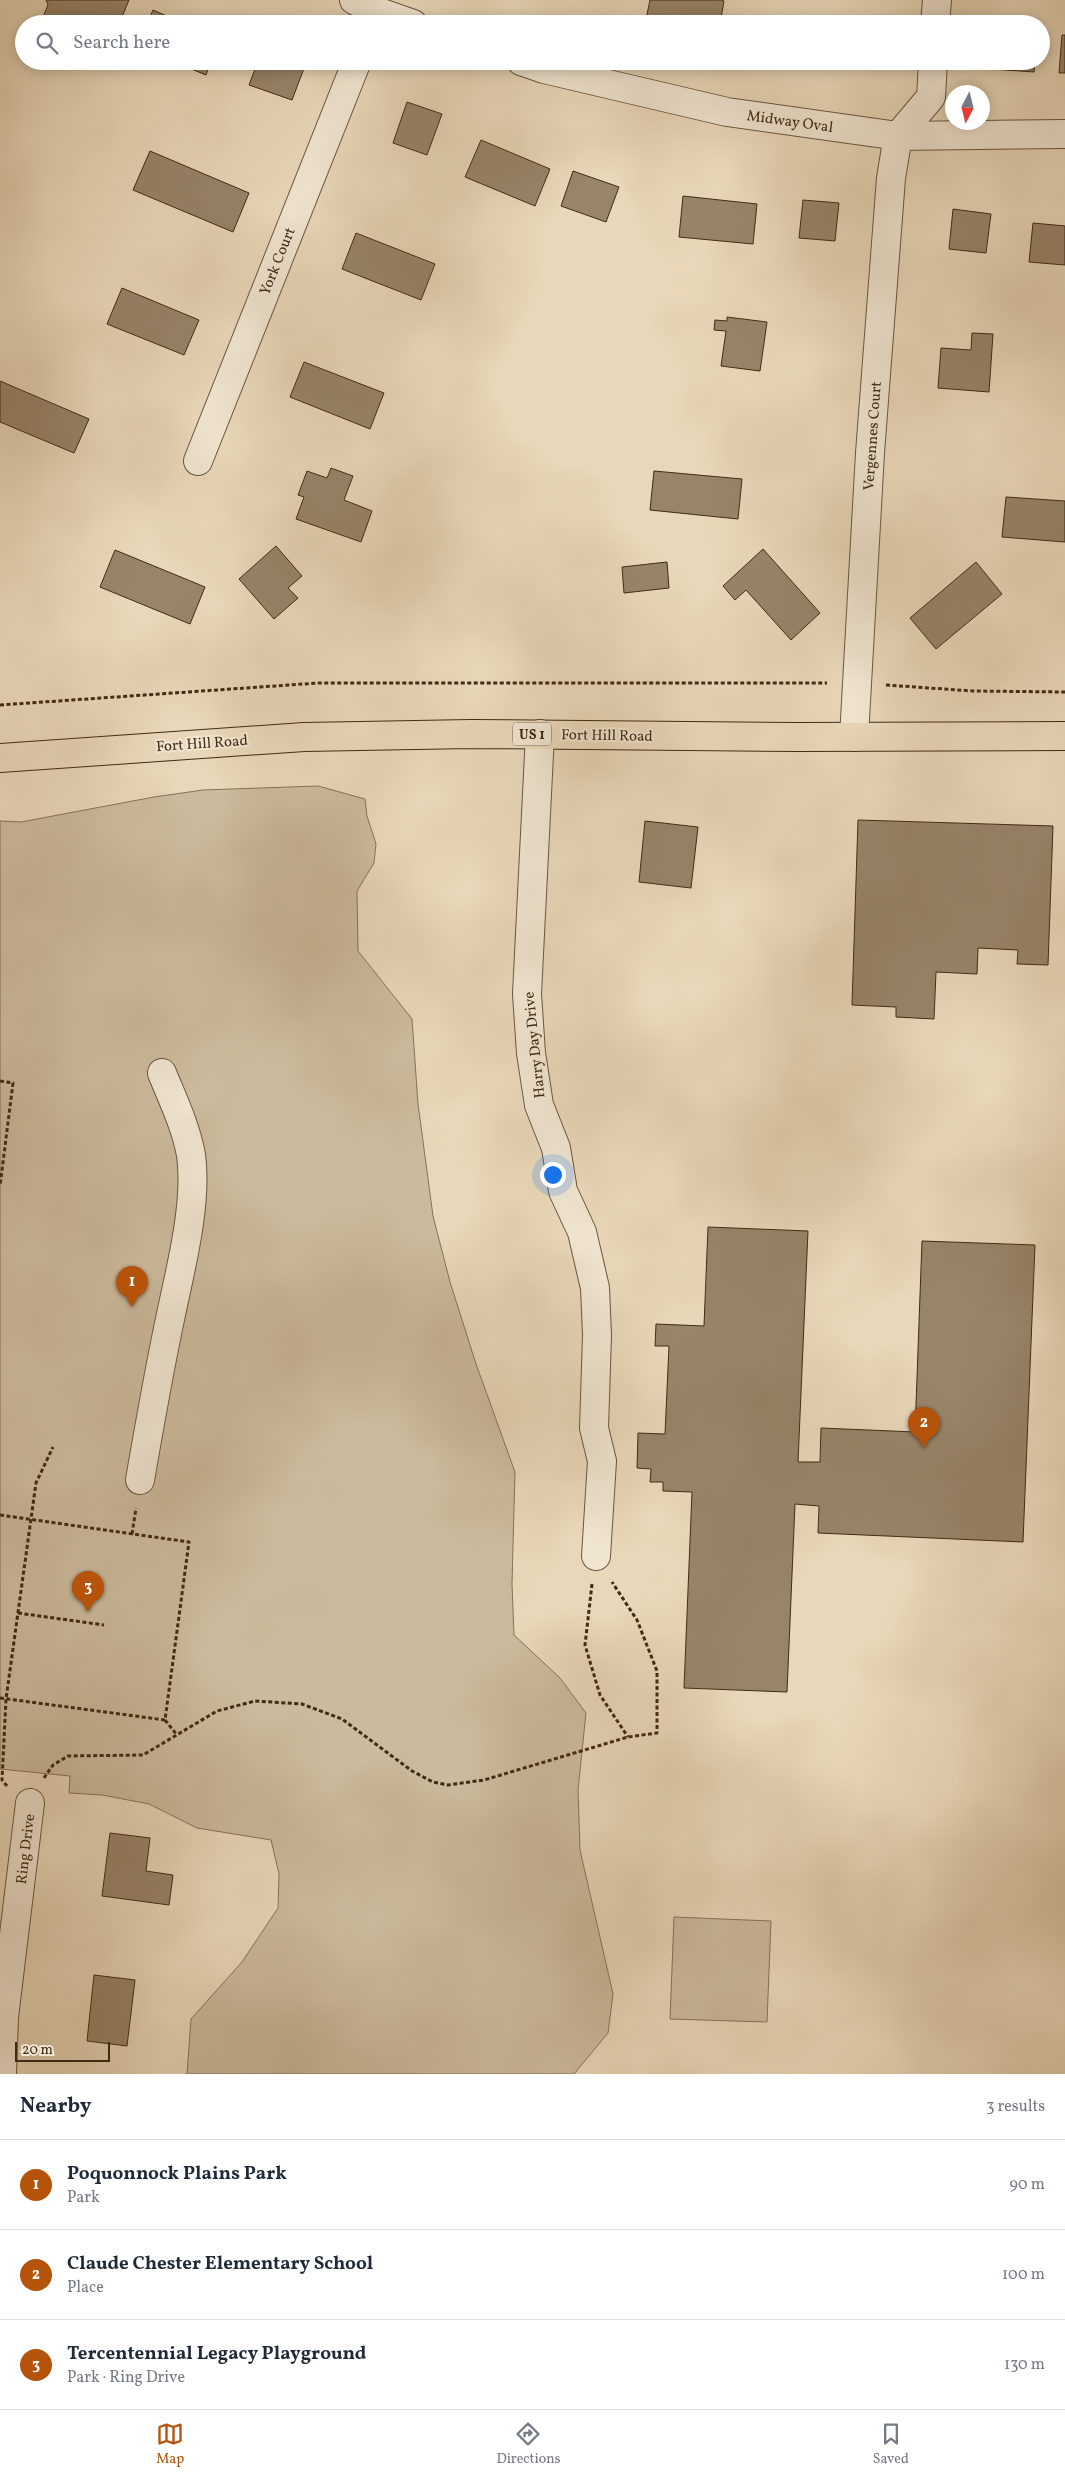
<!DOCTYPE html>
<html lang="en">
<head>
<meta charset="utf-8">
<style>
  body { margin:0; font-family:Vollkorn,serif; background:#f2f2f3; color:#1f2937 }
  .compass { position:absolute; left:945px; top:85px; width:45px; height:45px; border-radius:50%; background:#fff; box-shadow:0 2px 12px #0003; rotate:187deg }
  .scale { position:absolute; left:15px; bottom:12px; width:95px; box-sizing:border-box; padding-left:5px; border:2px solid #402b14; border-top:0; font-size:14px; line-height:18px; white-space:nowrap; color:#402b14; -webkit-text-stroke:4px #f0e5d1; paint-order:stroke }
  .you { position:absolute; left:552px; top:1174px; width:18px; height:18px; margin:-12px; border:4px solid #fff; border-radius:50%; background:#1a73e8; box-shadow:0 0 0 8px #1a73e833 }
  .badge { display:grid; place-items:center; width:32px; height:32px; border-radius:50%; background:#b45309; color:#fff; font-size:16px; font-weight:700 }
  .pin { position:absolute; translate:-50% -41px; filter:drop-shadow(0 1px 2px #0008) }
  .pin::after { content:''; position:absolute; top:26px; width:18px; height:15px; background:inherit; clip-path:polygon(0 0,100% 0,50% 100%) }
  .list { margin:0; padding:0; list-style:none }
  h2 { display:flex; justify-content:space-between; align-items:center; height:65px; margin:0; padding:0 20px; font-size:21px }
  h2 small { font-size:16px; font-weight:400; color:#747a83 }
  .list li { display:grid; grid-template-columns:32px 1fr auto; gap:15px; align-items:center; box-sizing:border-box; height:90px; padding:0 20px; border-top:1px solid #e0e1e3 }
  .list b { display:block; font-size:19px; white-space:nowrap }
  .list p { margin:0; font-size:16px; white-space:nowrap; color:#747a83 }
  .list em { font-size:16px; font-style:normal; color:#747a83 }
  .icon { flex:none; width:28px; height:28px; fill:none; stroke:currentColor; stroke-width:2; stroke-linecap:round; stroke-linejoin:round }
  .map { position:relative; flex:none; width:1065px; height:2074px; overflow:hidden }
  .search { position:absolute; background:#fff; box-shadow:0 2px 12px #0003; left:15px; right:15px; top:15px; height:55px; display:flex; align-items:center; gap:12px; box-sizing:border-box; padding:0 18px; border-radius:28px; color:#747a83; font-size:19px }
  .sheet { height:335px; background:#fff }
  nav { display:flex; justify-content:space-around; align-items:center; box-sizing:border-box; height:70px; border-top:1px solid #e0e1e3; background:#fff; font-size:14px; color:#747a83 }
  nav a { display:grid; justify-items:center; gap:2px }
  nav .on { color:#b45309 }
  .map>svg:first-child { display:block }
</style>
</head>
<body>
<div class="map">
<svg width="1065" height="2074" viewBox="0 0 1065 2074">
  <rect width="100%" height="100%" fill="#e8d7b8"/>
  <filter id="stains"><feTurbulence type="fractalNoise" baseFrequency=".004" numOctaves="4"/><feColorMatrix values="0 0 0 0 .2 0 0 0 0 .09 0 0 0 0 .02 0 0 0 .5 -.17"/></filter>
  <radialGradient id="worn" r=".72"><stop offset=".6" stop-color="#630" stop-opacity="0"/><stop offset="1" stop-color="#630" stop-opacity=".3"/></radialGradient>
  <g fill="#cbba9c" stroke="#867258">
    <polygon points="318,786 365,799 367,816 376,844 374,863 357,891 358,951 412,1019 418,1104 433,1216 450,1282 476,1364 515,1472 512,1584 514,1635 560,1678 586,1713 578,1790 580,1850 613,1994 608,2033 574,2074 187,2074 191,2019 242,1962 278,1908 279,1874 271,1840 197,1828 149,1804 102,1795 69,1793 70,1776 0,1769 0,821 21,822 154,797 203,790"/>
    <polygon points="674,1917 771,1921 767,2022 670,2019"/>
  </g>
  <g fill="#978469" stroke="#402b14">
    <polygon points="46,0 129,0 119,24 40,24 48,5"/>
    <polygon points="650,0 721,0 724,1 720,24 645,24"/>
    <polygon points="153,10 185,24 147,24"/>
    <polygon points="776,18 818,22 818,24 775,24"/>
    <polygon points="1062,35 1065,35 1065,73 1059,73"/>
    <polygon points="172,61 211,61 206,75"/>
    <polygon points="258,61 306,63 292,100 249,85"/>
    <polygon points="844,61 881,61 881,65"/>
    <polygon points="993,61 1035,61 1034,72 992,69"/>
    <polygon points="407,102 442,114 427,155 393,143"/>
    <polygon points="481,140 550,169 535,206 465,177"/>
    <polygon points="150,151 249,193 233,232 133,190"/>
    <polygon points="573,171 619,187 606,222 561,206"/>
    <polygon points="683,196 757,204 753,244 679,237"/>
    <polygon points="803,200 839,203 835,241 799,238"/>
    <polygon points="953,209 991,214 986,253 949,249"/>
    <polygon points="1033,223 1065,226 1065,265 1029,262"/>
    <polygon points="356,233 435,264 421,300 342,269"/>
    <polygon points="122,288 199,320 184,355 107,324"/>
    <polygon points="727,317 767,322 760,371 721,366 726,331 714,330 715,320 727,321"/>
    <polygon points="972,333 993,334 989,392 938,388 941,348 971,350"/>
    <polygon points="304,362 384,393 370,429 290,397"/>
    <polygon points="0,381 89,419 74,453 0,422"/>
    <polygon points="331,468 353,476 344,500 372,511 361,542 296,519 304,497 298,495 307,471 327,478"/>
    <polygon points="654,471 742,479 738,519 650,510"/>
    <polygon points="1006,497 1065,501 1065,542 1002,537"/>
    <polygon points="276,546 302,576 288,588 298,598 274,619 239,579"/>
    <polygon points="763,549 820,613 791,640 746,590 735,600 723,586"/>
    <polygon points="115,550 205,587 190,624 100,587"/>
    <polygon points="667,562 669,588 624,593 622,567"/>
    <polygon points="976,562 1002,594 936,649 910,618"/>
    <polygon points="858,820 1053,826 1048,965 1017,964 1018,950 978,948 977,974 936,972 934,1019 896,1017 896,1007 852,1005"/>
    <polygon points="645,821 698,827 691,888 639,882"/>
    <polygon points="708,1227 808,1231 798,1462 820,1462 821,1428 915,1432 922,1241 1035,1245 1023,1542 818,1533 819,1506 795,1504 787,1692 684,1688 692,1492 663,1491 663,1482 650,1482 651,1469 637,1468 638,1433 665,1434 669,1346 655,1346 656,1324 704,1326"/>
    <polygon points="110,1833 150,1838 146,1871 173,1875 169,1905 102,1896"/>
    <polygon points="94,1975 135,1980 127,2046 87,2041"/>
  </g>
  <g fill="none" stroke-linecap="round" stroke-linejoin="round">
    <defs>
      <g id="minor">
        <polyline points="354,0 376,11 413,24"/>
        <polyline points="935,24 937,0"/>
        <polyline points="521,61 544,69 727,112 898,136 1065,134"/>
        <polyline points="198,461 357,61"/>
        <polyline points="540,734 527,994 531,1053 539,1105 556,1148 563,1191 582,1232 595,1288 597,1335 594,1428 602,1461 596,1556"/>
        <polyline points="854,737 870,453 891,178 898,136 931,97 933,61"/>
        <path d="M 140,1480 C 149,1428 158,1376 169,1324 C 179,1274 198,1206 191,1155 C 186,1127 173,1100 162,1073"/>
        <polyline points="2,2074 4,2017 30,1803"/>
      </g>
      <polyline id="major" points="0,758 304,737 471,734 797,737 1065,736"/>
    </defs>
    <use href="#minor" stroke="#6a563d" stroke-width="30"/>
    <use href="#major" stroke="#402b14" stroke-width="30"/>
    <g stroke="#402b14" stroke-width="3" stroke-dasharray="4 2.5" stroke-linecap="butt">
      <polyline points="886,685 973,691 1065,692"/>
      <polyline points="0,705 318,683 827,683"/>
      <polyline points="0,1081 13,1083 0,1186"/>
      <polyline points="0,1515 189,1542 165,1720 0,1698"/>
      <polyline points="132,1534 136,1508"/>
      <polyline points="592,1584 585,1645 600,1695 628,1737"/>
      <polyline points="18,1613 104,1625"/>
      <polyline points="165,1720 177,1735"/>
      <polyline points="44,1778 53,1765 68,1756 143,1755 217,1711 255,1701 302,1704 342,1719 412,1771 433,1782 448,1785 484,1780 628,1737 657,1733 657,1671 637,1620 612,1582"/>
      <polyline points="7,1786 2,1780 6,1699 36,1483 53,1447"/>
    </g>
    <use href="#minor" stroke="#f0e5d1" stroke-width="28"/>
    <use href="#major" stroke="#e8d7b8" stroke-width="28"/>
  </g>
  <g text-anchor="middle" stroke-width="4" stroke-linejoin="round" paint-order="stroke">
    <rect fill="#f0e5d1" stroke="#75634d" stroke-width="1" x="513" y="722.5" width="38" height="23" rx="4"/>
    <g font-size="14" font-weight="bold" fill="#402b14">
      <text x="532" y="739">US 1</text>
    </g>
    <g font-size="15" fill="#402b14" stroke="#f0e5d1">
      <text transform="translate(790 121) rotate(8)" y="5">Midway Oval</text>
      <text transform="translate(277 261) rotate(-68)" y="5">York Court</text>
      <text transform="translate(872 436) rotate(-86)" y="5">Vergennes Court</text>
      <text transform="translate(607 735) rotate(1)" y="5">Fort Hill Road</text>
      <text transform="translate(202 743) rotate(-4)" y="5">Fort Hill Road</text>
      <text transform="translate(534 1045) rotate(-96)" y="5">Harry Day Drive</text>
      <text transform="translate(25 1849) rotate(-83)" y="5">Ring Drive</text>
    </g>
  </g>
  <rect width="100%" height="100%" filter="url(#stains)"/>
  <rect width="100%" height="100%" fill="url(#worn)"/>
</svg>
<svg class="compass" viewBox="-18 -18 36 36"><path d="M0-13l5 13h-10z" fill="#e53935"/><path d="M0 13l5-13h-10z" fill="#747a83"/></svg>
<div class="scale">20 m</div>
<div class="you"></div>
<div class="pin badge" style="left:132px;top:1307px">1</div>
<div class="pin badge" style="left:924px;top:1448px">2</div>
<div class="pin badge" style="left:88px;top:1612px">3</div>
<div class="search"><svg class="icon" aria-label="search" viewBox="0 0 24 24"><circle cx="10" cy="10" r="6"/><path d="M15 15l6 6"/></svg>Search here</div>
</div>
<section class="sheet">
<h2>Nearby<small>3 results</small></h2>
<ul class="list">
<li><span class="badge">1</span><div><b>Poquonnock Plains Park</b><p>Park</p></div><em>90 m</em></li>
<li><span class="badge">2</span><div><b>Claude Chester Elementary School</b><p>Place</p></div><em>100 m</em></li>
<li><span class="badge">3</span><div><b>Tercentennial Legacy Playground</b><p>Park · Ring Drive</p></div><em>130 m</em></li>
</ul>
</section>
<nav>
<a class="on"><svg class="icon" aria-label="map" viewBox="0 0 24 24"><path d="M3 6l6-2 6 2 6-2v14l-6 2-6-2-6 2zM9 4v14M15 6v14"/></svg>Map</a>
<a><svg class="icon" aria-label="directions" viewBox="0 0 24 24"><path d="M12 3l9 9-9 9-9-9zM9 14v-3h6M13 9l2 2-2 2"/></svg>Directions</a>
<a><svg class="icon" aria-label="saved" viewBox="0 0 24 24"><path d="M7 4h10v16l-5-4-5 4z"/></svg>Saved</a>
</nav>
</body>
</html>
